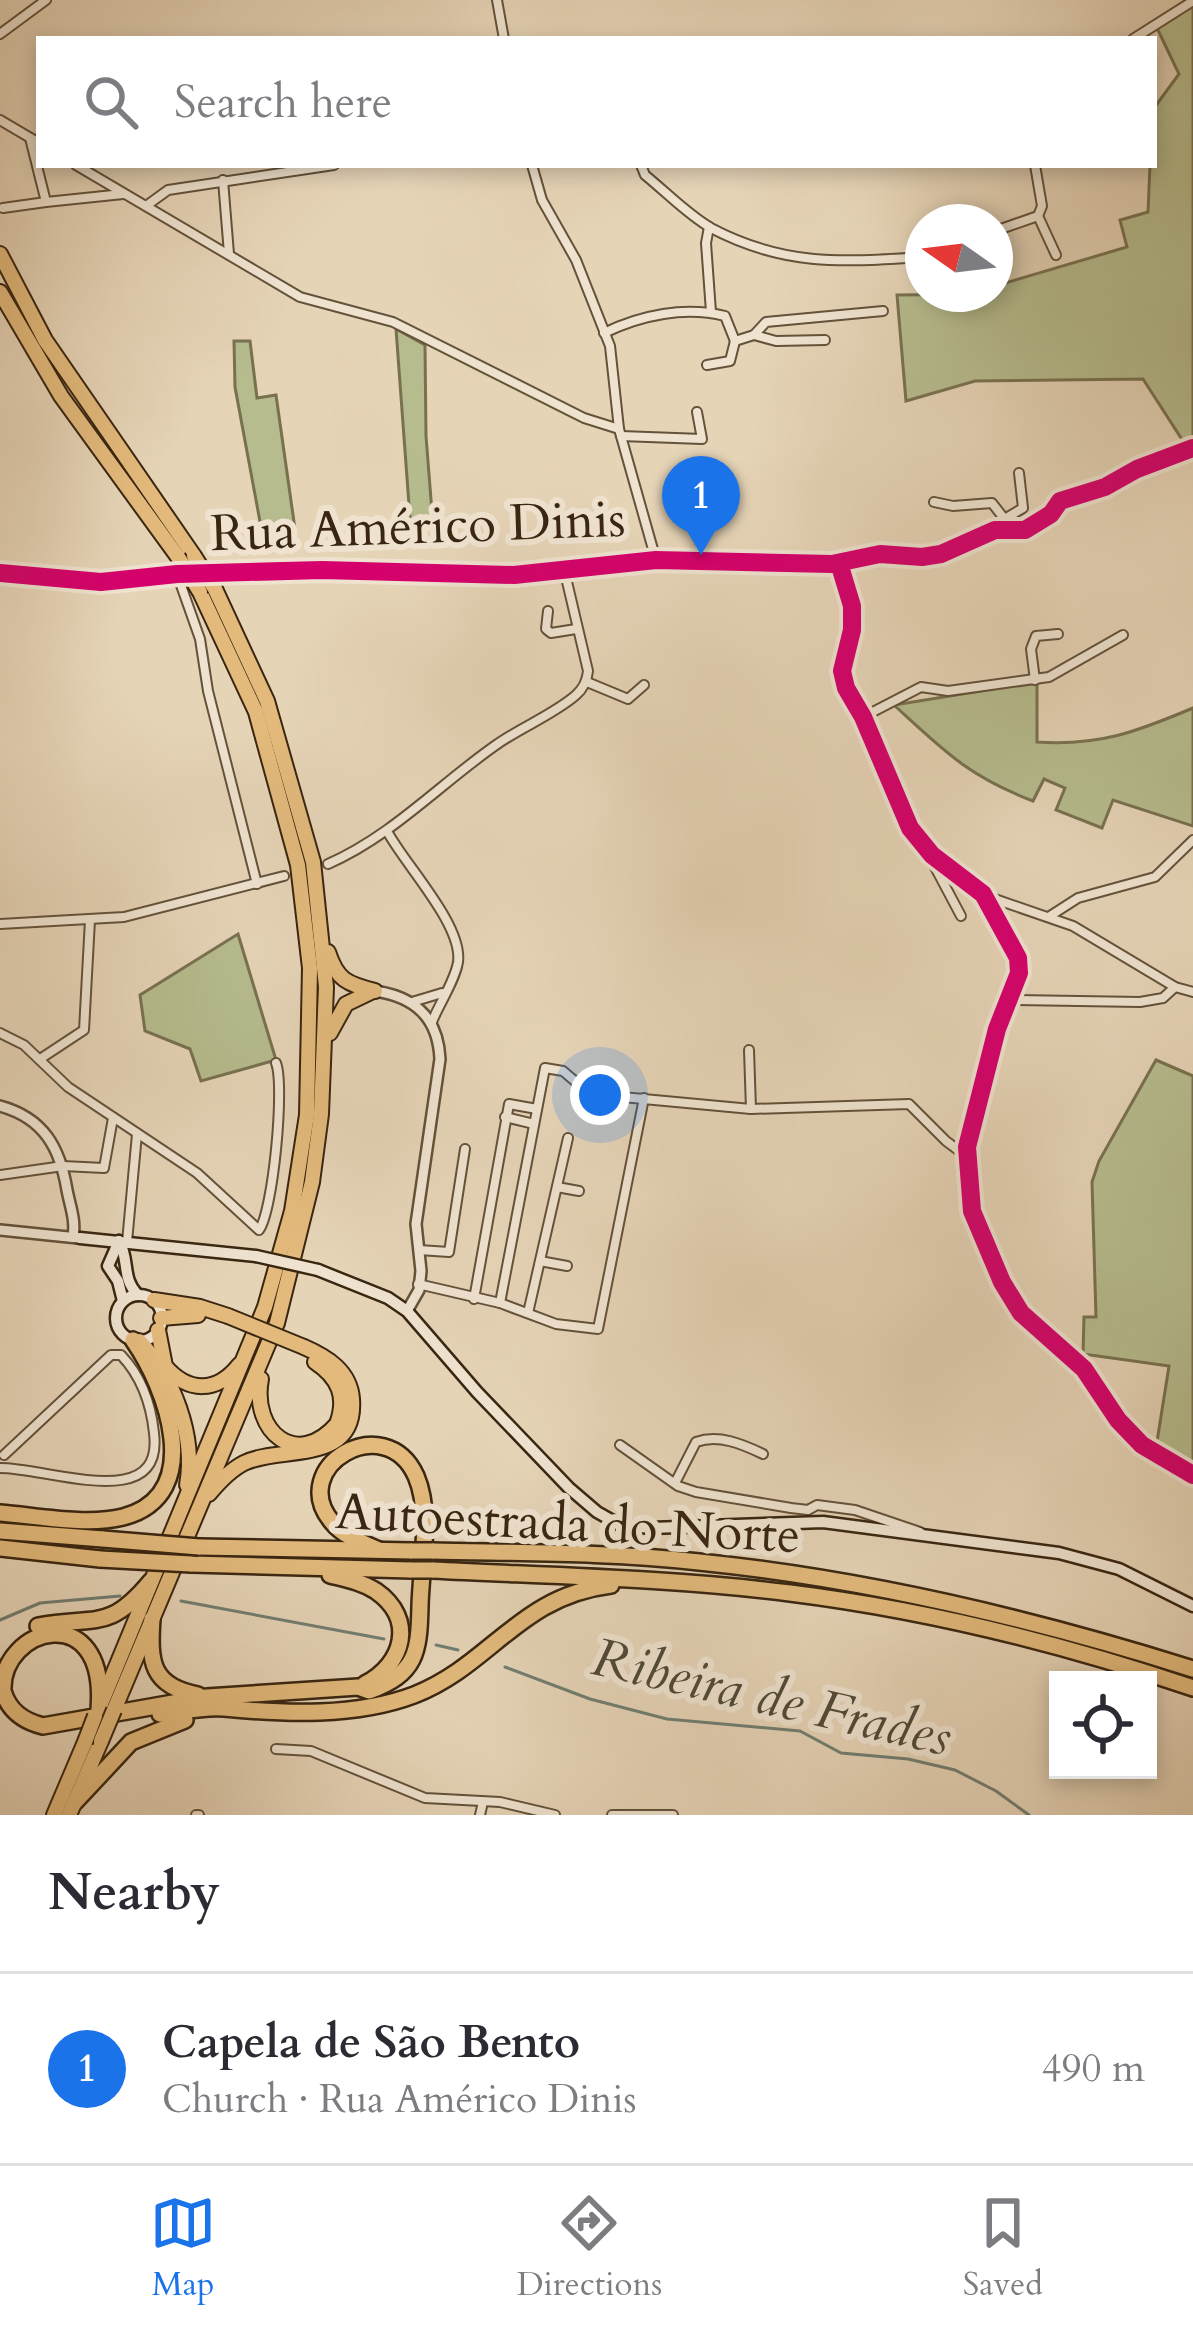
<!DOCTYPE html>
<html lang="en">
<head>
<meta charset="utf-8">
<style>
  body { margin:0; font-family:Cardo,serif; background:#f2f2f3; color:#2b2b33 }
  .controls { position:absolute; right:36px; bottom:36px; display:grid; overflow:hidden; border-radius:0px; box-shadow:0 6px 18px #0003 }
  .controls button { width:108px; height:108px; display:grid; place-items:center; padding:0; border:0; border-bottom:3px solid #e1e1e2; background:#fff; color:#2b2b33; font:60px sans-serif }
  .compass { position:absolute; left:905px; top:204px; width:108px; height:108px; border-radius:50%; background:#fff; box-shadow:0 6px 18px #0003; rotate:284deg }
  .you { position:absolute; left:600px; top:1095px; width:42px; height:42px; margin:-30px; border:9px solid #fff; border-radius:50%; background:#1a73e8; box-shadow:0 0 0 18px #1a73e833 }
  .badge { display:grid; place-items:center; width:78px; height:78px; border-radius:50%; background:#1a73e8; color:#fff; font-size:39px; font-weight:700 }
  .pin { position:absolute; translate:-50% -99px; filter:drop-shadow(0 3px 6px #0008) }
  .pin::after { content:''; position:absolute; top:63px; width:42px; height:36px; background:inherit; clip-path:polygon(0 0,100% 0,50% 100%) }
  .list { margin:0; padding:0; list-style:none }
  h2 { display:flex; justify-content:space-between; align-items:center; height:156px; margin:0; padding:0 48px; font-size:51px }
  h2 small { font-size:39px; font-weight:400; color:#7c7c81 }
  .list li { display:grid; grid-template-columns:78px 1fr auto; gap:36px; align-items:center; box-sizing:border-box; height:192px; padding:0 48px; border-top:3px solid #e1e1e2 }
  .list b { display:block; font-size:45px; white-space:nowrap }
  .list p { margin:0; font-size:39px; white-space:nowrap; color:#7c7c81 }
  .list em { font-size:39px; font-style:normal; color:#7c7c81 }
  .icon { flex:none; width:66px; height:66px; fill:none; stroke:currentColor; stroke-width:2; stroke-linecap:round; stroke-linejoin:round }
  .map { position:relative; flex:none; width:1193px; height:1815px; overflow:hidden }
  .search { position:absolute; background:#fff; box-shadow:0 6px 18px #0003; left:36px; right:36px; top:36px; height:132px; display:flex; align-items:center; gap:30px; box-sizing:border-box; padding:0 42px; border-radius:0px; color:#7c7c81; font-size:45px }
  .sheet { height:348px; background:#fff }
  nav { display:flex; justify-content:space-around; align-items:center; box-sizing:border-box; height:168px; border-top:3px solid #e1e1e2; background:#fff; font-size:33px; color:#7c7c81 }
  nav a { display:grid; justify-items:center; gap:6px }
  nav .on { color:#1a73e8 }
  .map>svg:first-child { display:block }
</style>
</head>
<body>
<div class="map">
<svg width="1193" height="1815" viewBox="0 0 1193 1815">
  <rect width="100%" height="100%" fill="#e6d4b7"/>
  <filter id="stains"><feTurbulence type="fractalNoise" baseFrequency=".00167" numOctaves="4"/><feColorMatrix values="0 0 0 0 .2 0 0 0 0 .09 0 0 0 0 .02 0 0 0 .5 -.17"/></filter>
  <radialGradient id="worn" r=".72"><stop offset=".6" stop-color="#630" stop-opacity="0"/><stop offset="1" stop-color="#630" stop-opacity=".3"/></radialGradient>
  <g fill="#b6bc8e" stroke="#787150" stroke-width="3">
    <polygon points="1193,5 1193,439 1183,441 1143,379 975,381 906,401 897,295 995,294 995,286 1127,247 1120,220 1148,212 1150,165 1154,165 1154,108 1179,74 1156,26"/>
    <polygon points="396,329 425,345 426,436 433,525 411,532"/>
    <polygon points="234,341 250,341 257,398 276,395 295,529 261,527 235,387"/>
    <path d="M 1037,682 L 1037,742 C 1100,746 1136,732 1193,708 L 1193,826 L 1113,800 L 1102,828 L 1056,810 L 1065,788 L 1044,779 L 1033,801 C 968,776 944,751 894,705 Z"/>
    <polygon points="238,934 276,1060 201,1081 190,1049 145,1031 140,995"/>
    <polygon points="1156,1060 1193,1076 1193,1460 1189,1464 1156,1448 1169,1366 1083,1354 1084,1317 1096,1317 1092,1182 1099,1161"/>
  </g>
  <g fill="none" stroke-linecap="round" stroke-linejoin="round">
    <g stroke="#717e72" stroke-width="3">
      <polyline points="181,1601 384,1639"/>
      <polyline points="0,1620 40,1603 120,1596"/>
      <polyline points="436,1645 458,1650"/>
      <polyline points="505,1667 590,1699 667,1719 800,1731 841,1753 908,1759 955,1770 996,1791 1029,1815"/>
    </g>
    <defs>
      <g id="minor">
        <polyline points="497,0 504,39"/>
        <polyline points="0,34 46,0"/>
        <polyline points="1133,39 1193,1"/>
        <polyline points="0,120 39,143"/>
        <polyline points="30,138 46,202 123,194"/>
        <polyline points="76,165 300,297 393,322 584,418 619,429"/>
        <polyline points="532,165 542,200 576,260 610,346 619,429 656,560"/>
        <path d="M 641,165 L 645,175 C 666,192 688,215 711,228 C 785,267 843,262 923,257"/>
        <polyline points="223,180 229,254"/>
        <polyline points="146,206 168,190 334,165"/>
        <polyline points="3,208 46,202"/>
        <polyline points="1038,216 1056,255"/>
        <polyline points="709,227 706,243 711,312"/>
        <polyline points="995,231 1038,216 1042,206 1035,165"/>
        <path d="M 604,333 C 641,315 685,306 725,316 L 735,341 L 754,335 L 766,322 L 883,311"/>
        <polyline points="754,335 776,341 825,340"/>
        <polyline points="707,365 730,361 735,341"/>
        <polyline points="621,436 702,439 697,412"/>
        <polyline points="934,502 953,506 992,503 1003,517 993,530"/>
        <polyline points="1003,520 1023,508 1019,473"/>
        <polyline points="839,563 852,606 852,630 842,671 846,688 863,717 910,828 932,855 983,894 1018,958 1019,973 997,1029 967,1147 972,1211 1002,1282 1021,1313 1084,1369 1118,1420 1142,1445 1193,1475"/>
        <polyline points="0,573 101,582 177,574 322,570 514,575 656,560 832,564 880,554 922,557 941,554 995,530 1025,530 1051,514 1060,501 1105,487 1137,469 1193,448"/>
        <polyline points="177,574 200,639 208,691 257,884"/>
        <polyline points="548,611 546,629 551,633 576,629"/>
        <polyline points="1035,680 1031,649 1036,636 1058,634"/>
        <polyline points="587,682 628,699 644,685"/>
        <polyline points="863,717 921,687 948,691 1049,677 1123,635"/>
        <path d="M 387,831 C 405,865 463,925 458,962 C 455,981 439,1004 432,1022"/>
        <polyline points="928,854 961,916"/>
        <path d="M 328,864 C 392,836 440,784 496,745 C 521,727 553,715 576,695 C 584,688 587,681 588,671 L 564,569"/>
        <polyline points="989,897 1073,926 1175,987 1193,992"/>
        <polyline points="1050,916 1078,898 1155,877 1193,840"/>
        <polyline points="0,924 124,917 284,876"/>
        <polyline points="1010,1000 1140,1002 1163,998 1175,987"/>
        <polyline points="412,1002 442,993"/>
        <path d="M 0,1033 L 24,1045 L 68,1087 L 197,1173 L 259,1230 C 273,1212 285,1086 276,1063"/>
        <polyline points="749,1050 751,1109"/>
        <polyline points="40,1059 84,1030 90,920"/>
        <polyline points="505,1117 534,1124"/>
        <polyline points="0,1175 63,1166 104,1168 113,1118"/>
        <polyline points="557,1187 579,1191"/>
        <polyline points="127,1242 137,1134"/>
        <polyline points="419,1250 449,1252 465,1149"/>
        <polyline points="540,1261 567,1266"/>
        <polyline points="418,1284 500,1303 556,1324 598,1329 644,1098"/>
        <polyline points="474,1299 509,1104 537,1109"/>
        <polyline points="500,1303 545,1068 563,1071 590,1094 751,1109 909,1104 946,1141 966,1156"/>
        <polyline points="528,1313 568,1138"/>
        <polyline points="620,1445 678,1486 696,1492 791,1508 808,1510 817,1505 855,1510 920,1532"/>
        <path d="M 0,1468 C 50,1468 164,1514 154,1433 C 151,1404 141,1376 121,1355 L 111,1355 L 4,1455"/>
        <path d="M 675,1483 L 696,1442 C 719,1434 742,1444 763,1454"/>
        <polyline points="276,1749 311,1751 425,1798 500,1802 555,1815"/>
        <polyline points="196,1815 199,1815"/>
        <polyline points="480,1815 483,1802"/>
        <polyline points="612,1815 673,1815"/>
      </g>
      <g id="tertiary">
        <path d="M 375,991 C 415,997 438,1017 440,1059 L 416,1224 L 421,1271 L 419,1290 L 407,1311"/>
        <path d="M 0,1106 C 44,1118 60,1148 67,1190 C 70,1206 76,1220 73,1237"/>
        <polyline points="0,1230 78,1238"/>
      </g>
      <g id="secondary">
        <polyline points="80,1238 256,1256"/>
        <polyline points="119,1241 108,1266 118,1281 123,1301"/>
        <path d="M 119,1241 C 130,1261 121,1278 138,1295"/>
        <polyline points="318,1270 388,1298 407,1311 477,1392 569,1488 597,1512 620,1525 651,1528 823,1522 1059,1553 1119,1569 1193,1606"/>
        <circle cx="139" cy="1318" r="23"/>
      </g>
      <g id="trunk">
        <polyline points="0,254 45,340 194,556"/>
        <polyline points="0,292 61,396 178,557"/>
        <path d="M 328,952 C 337,980 347,984 375,991"/>
        <polyline points="330,1033 346,1004 371,992"/>
        <polyline points="154,1300 200,1307 228,1316"/>
        <polyline points="161,1318 198,1315"/>
        <path d="M 158,1330 L 165,1366 C 188,1393 217,1393 239,1365"/>
        <path d="M 139,1341 C 173,1376 196,1436 187,1485"/>
        <path d="M 261,1379 C 251,1432 297,1470 337,1424 C 347,1397 339,1378 315,1362"/>
        <path d="M 209,1494 C 219,1482 230,1470 244,1463 C 280,1445 357,1466 352,1399 C 350,1371 327,1357 304,1347"/>
        <polyline points="100,1706 265,1307 292,1211 307,1115 310,968 298,865 256,712 200,592"/>
        <polyline points="114,1710 277,1323 312,1182 321,1114 326,987 313,862 267,701 215,589"/>
        <polyline points="54,1815 85,1742"/>
        <polyline points="69,1815 101,1741"/>
      </g>
      <g id="motorway">
        <path d="M 0,1513 C 38,1516 86,1526 123,1517 C 207,1495 166,1387 133,1340"/>
        <polyline points="0,1531 103,1539"/>
        <polyline points="199,1547 412,1551"/>
        <polyline points="0,1548 100,1559"/>
        <path d="M 432,1551 C 521,1553 611,1552 699,1562 C 868,1579 1031,1618 1193,1669"/>
        <polyline points="191,1564 411,1570"/>
        <path d="M 432,1570 C 551,1576 671,1578 790,1593 C 926,1610 1063,1644 1193,1688"/>
        <path d="M 330,1575 C 346,1579 362,1582 376,1591 C 416,1619 404,1664 365,1684"/>
        <path d="M 152,1619 C 149,1662 151,1686 198,1695"/>
        <path d="M 38,1626 C 95,1615 108,1633 151,1581"/>
        <path d="M 99,1709 C 108,1597 0,1627 3,1691 C 9,1711 23,1721 43,1726 L 207,1697 L 358,1687 L 369,1691 C 416,1674 419,1653 420,1606 C 421,1566 432,1513 416,1476 C 385,1408 286,1467 332,1522 C 343,1536 363,1543 379,1550"/>
        <path d="M 160,1714 C 180,1712 204,1706 224,1708 C 285,1714 356,1717 414,1695 C 491,1665 519,1596 611,1585"/>
        <polyline points="75,1802 131,1742 185,1720"/>
      </g>
    </defs>
    <use href="#minor" stroke="#64523a" stroke-width="12"/>
    <use href="#tertiary" stroke="#64523a" stroke-width="14"/>
    <use href="#secondary" stroke="#392611" stroke-width="15"/>
    <use href="#trunk" stroke="#392611" stroke-width="18"/>
    <use href="#motorway" stroke="#392611" stroke-width="20"/>
    <use href="#minor" stroke="#efe3d0" stroke-width="8"/>
    <use href="#tertiary" stroke="#efe3d0" stroke-width="9"/>
    <use href="#secondary" stroke="#efe3d0" stroke-width="10"/>
    <use href="#trunk" stroke="#e3ba7c" stroke-width="14"/>
    <use href="#motorway" stroke="#e3ba7c" stroke-width="15"/>
    <defs>
      <polyline id="secondary-bridge" points="256,1256 318,1270"/>
      <g id="trunk-bridge">
        <polyline points="194,556 215,589"/>
        <polyline points="178,557 200,592"/>
        <polyline points="228,1316 304,1347"/>
        <polyline points="101,1741 114,1710"/>
        <polyline points="85,1742 95,1716"/>
      </g>
      <g id="motorway-bridge">
        <polyline points="103,1539 199,1547"/>
        <polyline points="412,1551 432,1551"/>
        <polyline points="100,1559 191,1564"/>
        <polyline points="411,1570 432,1570"/>
      </g>
    </defs>
    <use href="#secondary-bridge" stroke="#392611" stroke-width="15" stroke-linecap="butt"/>
    <use href="#trunk-bridge" stroke="#392611" stroke-width="18" stroke-linecap="butt"/>
    <use href="#motorway-bridge" stroke="#392611" stroke-width="20" stroke-linecap="butt"/>
    <use href="#secondary-bridge" stroke="#efe3d0" stroke-width="10"/>
    <use href="#trunk-bridge" stroke="#e3ba7c" stroke-width="14"/>
    <use href="#motorway-bridge" stroke="#e3ba7c" stroke-width="15"/>
    <defs>
      <g id="cycleway">
        <polyline points="839,563 852,606 852,630 842,671 846,688 863,717 910,828 932,855 983,894 1018,958 1019,973 997,1029 967,1147 972,1211 1002,1282 1021,1313 1084,1369 1118,1420 1142,1445 1193,1475"/>
        <polyline points="0,573 101,582 177,574 322,570 514,575 656,560 832,564 880,554 922,557 941,554 995,530 1025,530 1051,514 1060,501 1105,487 1137,469 1193,448"/>
      </g>
    </defs>
    <use href="#cycleway" stroke="#efe3d0" stroke-width="26"/>
    <use href="#cycleway" stroke="#d6006c" stroke-width="18"/>
  </g>
  <g text-anchor="middle" stroke-width="12" stroke-linejoin="round" paint-order="stroke">
    <g font-size="51" fill="#392611" stroke="#efe3d0">
      <text transform="translate(418 525) rotate(-2)" y="18">Rua Américo Dinis</text>
      <text transform="translate(568 1522) rotate(3)" y="18">Autoestrada do Norte</text>
    </g>
    <g font-size="54" font-style="italic" fill="#504a39" stroke="#efe3d0">
      <text transform="translate(772 1696) rotate(13)" y="19">Ribeira de Frades</text>
    </g>
  </g>
  <rect width="100%" height="100%" filter="url(#stains)"/>
  <rect width="100%" height="100%" fill="url(#worn)"/>
</svg>
<div class="controls">
<button><svg class="icon" aria-label="locate" viewBox="0 0 24 24"><circle cx="12" cy="12" r="6"/><path d="M12 2v4M12 18v4M2 12h4M18 12h4"/></svg></button>
</div>
<svg class="compass" viewBox="-18 -18 36 36"><path d="M0-13l5 13h-10z" fill="#e53935"/><path d="M0 13l5-13h-10z" fill="#7c7c81"/></svg>
<div class="you"></div>
<div class="pin badge" style="left:701px;top:555px">1</div>
<div class="search"><svg class="icon" aria-label="search" viewBox="0 0 24 24"><circle cx="10" cy="10" r="6"/><path d="M15 15l6 6"/></svg>Search here</div>
</div>
<section class="sheet">
<h2>Nearby<small></small></h2>
<ul class="list">
<li><span class="badge">1</span><div><b>Capela de São Bento</b><p>Church · Rua Américo Dinis</p></div><em>490 m</em></li>
</ul>
</section>
<nav>
<a class="on"><svg class="icon" aria-label="map" viewBox="0 0 24 24"><path d="M3 6l6-2 6 2 6-2v14l-6 2-6-2-6 2zM9 4v14M15 6v14"/></svg>Map</a>
<a><svg class="icon" aria-label="directions" viewBox="0 0 24 24"><path d="M12 3l9 9-9 9-9-9zM9 14v-3h6M13 9l2 2-2 2"/></svg>Directions</a>
<a><svg class="icon" aria-label="saved" viewBox="0 0 24 24"><path d="M7 4h10v16l-5-4-5 4z"/></svg>Saved</a>
</nav>
</body>
</html>
